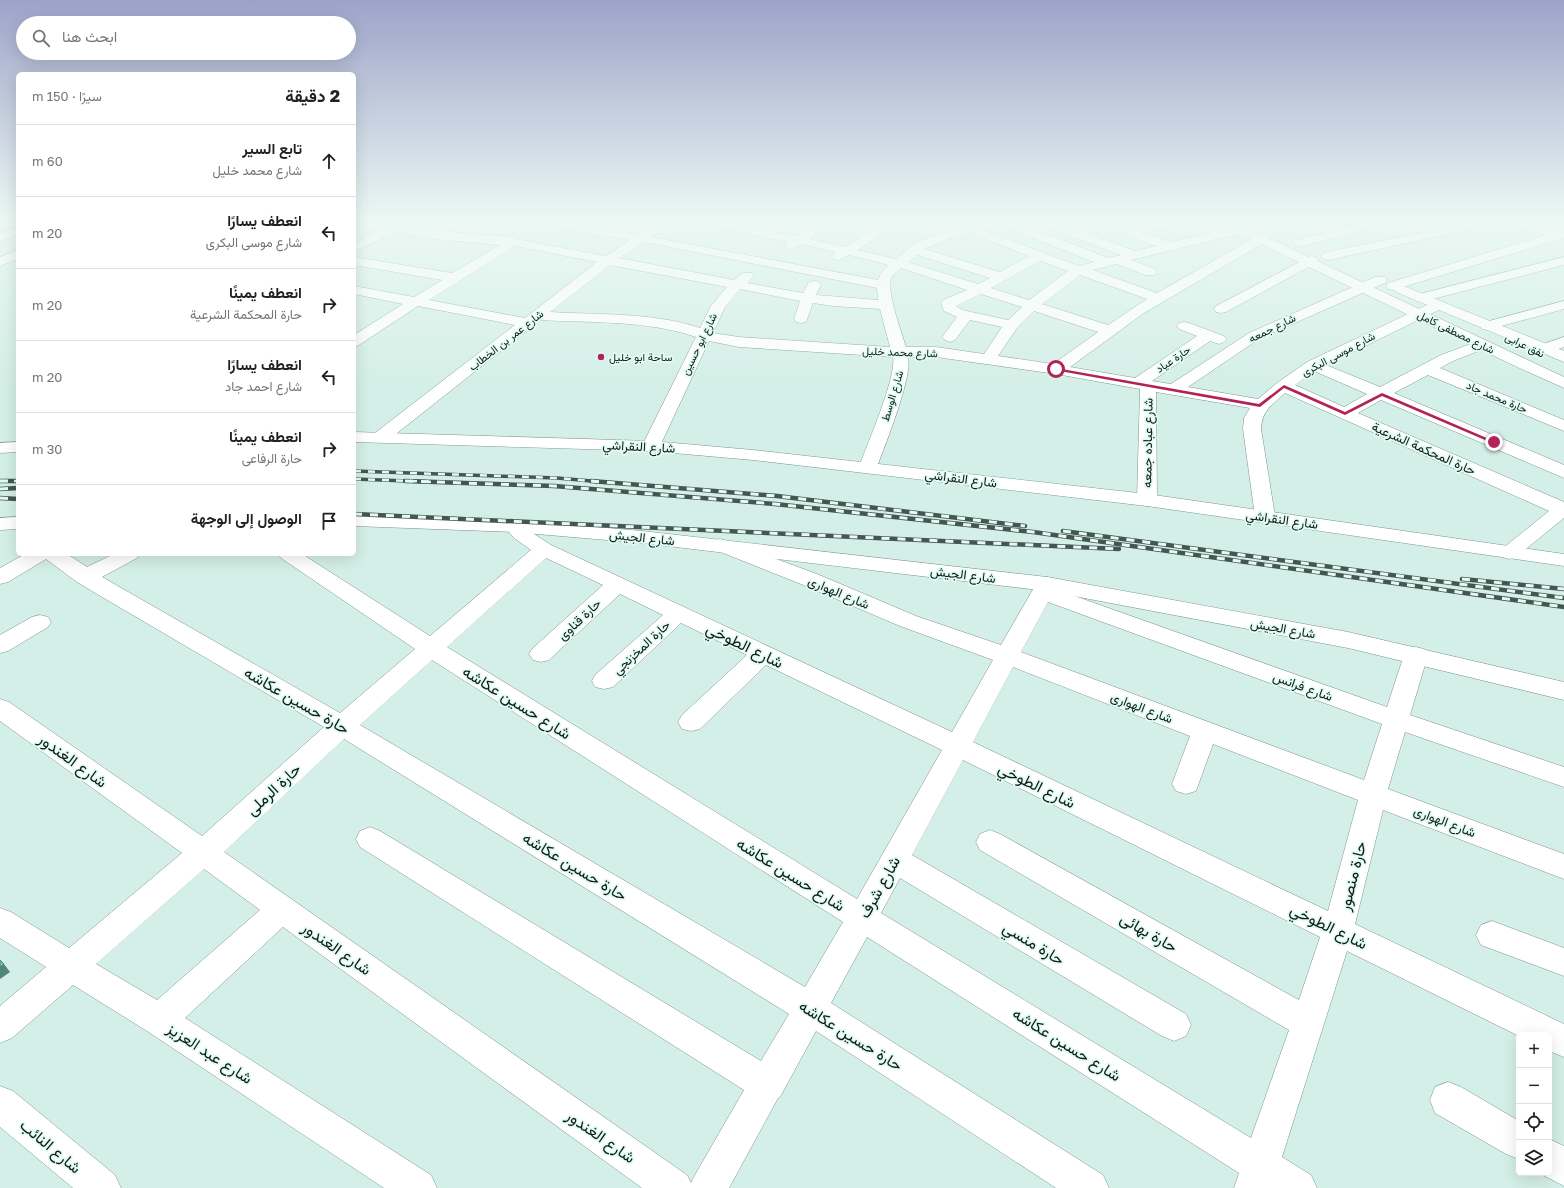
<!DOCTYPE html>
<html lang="ar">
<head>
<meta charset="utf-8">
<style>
  body { margin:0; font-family:"Golos Text",Vazirmatn,sans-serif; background:#f2f2f2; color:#202124; direction:rtl }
  .controls { position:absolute; right:12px; bottom:12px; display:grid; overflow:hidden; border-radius:6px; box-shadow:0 4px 16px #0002 }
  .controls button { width:36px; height:36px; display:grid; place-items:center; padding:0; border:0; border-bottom:1px solid #e0e0e0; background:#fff; color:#202124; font:20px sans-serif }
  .stop { position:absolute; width:12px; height:12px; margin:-9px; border:3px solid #b12256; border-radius:50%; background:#fff }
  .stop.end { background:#b12256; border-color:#fff; box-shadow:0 1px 4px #0008 }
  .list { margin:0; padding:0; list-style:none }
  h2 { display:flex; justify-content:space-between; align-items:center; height:52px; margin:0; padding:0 16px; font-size:17px }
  h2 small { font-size:13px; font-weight:400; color:#757577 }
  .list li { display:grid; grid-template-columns:26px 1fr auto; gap:12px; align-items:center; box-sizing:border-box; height:72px; padding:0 16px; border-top:1px solid #e0e0e0 }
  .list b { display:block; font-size:15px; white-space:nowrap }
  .list p { margin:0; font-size:13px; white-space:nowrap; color:#757577 }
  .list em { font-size:13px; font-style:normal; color:#757577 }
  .icon { flex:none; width:22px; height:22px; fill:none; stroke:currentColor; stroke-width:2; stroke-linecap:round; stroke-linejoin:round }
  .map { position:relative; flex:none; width:1564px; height:1188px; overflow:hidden; direction:ltr }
  .search { position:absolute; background:#fff; box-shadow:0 4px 16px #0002; left:16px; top:16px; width:340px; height:44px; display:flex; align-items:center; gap:10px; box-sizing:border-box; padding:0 14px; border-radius:22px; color:#757577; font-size:15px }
  .panel { position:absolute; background:#fff; box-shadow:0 4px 16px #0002; left:16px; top:72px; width:340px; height:484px; border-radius:6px; direction:rtl }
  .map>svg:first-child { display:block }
</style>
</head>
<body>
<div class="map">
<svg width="1564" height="1188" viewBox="0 0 1564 1188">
  <rect width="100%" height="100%" fill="#d4efe7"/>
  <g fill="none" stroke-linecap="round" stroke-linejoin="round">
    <defs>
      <g id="minor">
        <path d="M 354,219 L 392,224 L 396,223 L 401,226 L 434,231 L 456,219 L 470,219 L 468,222 L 449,232 L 515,237 L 520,240 L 606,256 L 630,240 L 524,223 L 520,222 L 518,219 L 544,219 L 639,234 L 663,219 L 677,219 L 675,222 L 652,237 L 878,280 L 881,273 L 889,265 L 849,255 L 839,260 L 834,259 L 832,256 L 836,252 L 801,244 L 791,249 L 787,248 L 785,245 L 788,242 L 692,223 L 688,222 L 686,219 L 708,219 L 796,236 L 822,219 L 836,219 L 834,222 L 809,239 L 845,247 L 887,220 L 891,219 L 907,219 L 905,222 L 895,226 L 858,250 L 896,259 L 915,243 L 939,234 L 913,222 L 911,219 L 926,219 L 950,230 L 977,224 L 1032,219 L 1068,219 L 1066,222 L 1059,223 L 1135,251 L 1156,246 L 1091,222 L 1089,219 L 1105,219 L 1171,242 L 1243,225 L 1247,226 L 1249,229 L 1247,232 L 1131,260 L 1155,269 L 1157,272 L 1155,275 L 1145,275 L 1117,264 L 1093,270 L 1157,293 L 1259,235 L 1267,235 L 1269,238 L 1267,241 L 1144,313 L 1070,367 L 1135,378 L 1197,336 L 1179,329 L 1177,326 L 1179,323 L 1184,322 L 1189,323 L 1224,336 L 1227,339 L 1224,342 L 1219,344 L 1210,341 L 1152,381 L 1171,384 L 1249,333 L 1375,277 L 1385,277 L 1387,280 L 1385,283 L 1259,339 L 1188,387 L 1258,399 L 1277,383 L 1307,362 L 1433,302 L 1438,301 L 1443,302 L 1445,305 L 1443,308 L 1326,365 L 1380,387 L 1441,355 L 1476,342 L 1481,340 L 1486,342 L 1489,345 L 1486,348 L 1453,361 L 1440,368 L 1564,420 L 1564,431 L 1428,375 L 1394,393 L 1564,465 L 1564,478 L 1381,400 L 1358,413 L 1564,502 L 1564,518 L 1516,557 L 1509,559 L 1502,557 L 1499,553 L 1502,549 L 1549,511 L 1285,393 C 1272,405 1262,410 1261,429 L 1275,516 L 1272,520 L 1265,522 L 1258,520 L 1255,516 L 1243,429 L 1244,418 L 1250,408 L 1156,392 L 1157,500 L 1154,504 L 1147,506 L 1140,504 L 1137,500 L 1140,389 L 1056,374 L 936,357 L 908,357 C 913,376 885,445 877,467 L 875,471 L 868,473 L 861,471 L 859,467 C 867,445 897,376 893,357 L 739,347 L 709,341 L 660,446 L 657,450 L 651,451 L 645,450 L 642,446 L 696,337 C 647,320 591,323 540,320 L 387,441 L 381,442 L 375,441 L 372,437 L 375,433 L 515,325 L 418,306 L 359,345 L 354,347 L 354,335 L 403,304 L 354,294 L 354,286 L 414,297 L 442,280 L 354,265 L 354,257 L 452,273 L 500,245 L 436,239 L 395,232 L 354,252 L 354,243 L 381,230 L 354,226 ZM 1042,225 L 1121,255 L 1108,258 L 1026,226 ZM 1009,228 L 1010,229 L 1094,262 L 1079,266 L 985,231 ZM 969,233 L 1029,256 L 1000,272 L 924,249 L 953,237 ZM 644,242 L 877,288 L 878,300 L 816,295 L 821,285 L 819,282 L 814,281 L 809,282 L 803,293 L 747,283 L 754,276 L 752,273 C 744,271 740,275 734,280 L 619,258 ZM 515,246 L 597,262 L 525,318 L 429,300 ZM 917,255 L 990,278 L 978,284 L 908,262 ZM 1040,261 L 1068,271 L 1029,300 L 991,288 ZM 610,265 L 727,287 L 711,306 L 700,328 C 652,312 600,315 550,312 ZM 901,268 L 967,290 L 943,300 L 941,303 L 944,311 L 957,317 L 942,337 L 945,340 L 950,342 L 955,340 L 970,320 L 1002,327 L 984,354 L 936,347 L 906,347 C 902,333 885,289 892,277 C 894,274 898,271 901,268 ZM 1080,275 L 1147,299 L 1108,325 L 1042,304 ZM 740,289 L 800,301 L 794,319 L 796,322 L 801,323 L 806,322 L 813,303 L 833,306 L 880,309 L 890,347 L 739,337 L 713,333 L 725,307 ZM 981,294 L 1022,307 L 1008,320 L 962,310 L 956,306 ZM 1034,311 L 1098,332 L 1053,364 L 998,356 L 1017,328 ZM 1314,371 L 1367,394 L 1344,407 L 1295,385 Z"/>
        <polygon points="1176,219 1198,219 1196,222 1147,232 1143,231 1141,228 1143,225"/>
        <polygon points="1297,219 1310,219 1308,222 1299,222"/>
        <polygon points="1379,219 1398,219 1396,222 1299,247 1295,246 1293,243 1295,240"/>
        <polygon points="1485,219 1513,219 1559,231 1564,229 1564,238 1393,290 1388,289 1386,286 1388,283 1546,235 1500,223 1328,260 1323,259 1321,256 1323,253 1328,252"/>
        <polygon points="18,227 18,235 0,241 0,233"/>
        <polygon points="18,250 18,259 0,266 0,257"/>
        <polygon points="1311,256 1316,257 1318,260 1316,263 1226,312 1221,313 1216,312 1214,309 1216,306"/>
        <polygon points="1564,257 1564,265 1421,302 1416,301 1414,298 1416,295"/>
        <polygon points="1564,301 1564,309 1487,330 1482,329 1480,326 1482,323"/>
        <polygon points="1564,337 1564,347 1543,354 1538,352 1535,349 1538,346"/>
        <path d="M 514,520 L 521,522 L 528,530 L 551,545 L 952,732 L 993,660 L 900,626 L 801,584 L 713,549 L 710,545 L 713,541 L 720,539 L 727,541 L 817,574 L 916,616 L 1001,645 L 1039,579 L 1047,577 L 1055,579 L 1058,584 L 1055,589 L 1387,707 L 1404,655 L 1408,649 L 1416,647 L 1424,649 L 1428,655 L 1410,715 L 1564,767 L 1564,787 L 1405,732 L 1388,789 L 1564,854 L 1564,879 L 1383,810 L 1355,924 L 1564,1024 L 1564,1057 L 1549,1051 L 1549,1035 L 1519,1035 L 1519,1036 L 1347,951 L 1282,1157 L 1311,1175 L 1317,1188 L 1234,1188 L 1239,1173 L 867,937 L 831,1003 L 1103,1175 L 1109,1188 L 1056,1188 L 816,1031 L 780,1097 L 778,1098 L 729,1188 L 642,1188 L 283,927 L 185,1018 L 431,1175 L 437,1188 L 384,1188 L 147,1031 L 73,985 L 12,1038 L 0,1043 L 0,1006 L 46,967 L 0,938 L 0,908 L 11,912 L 69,948 L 182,853 L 0,721 L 0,699 L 9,702 L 202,836 L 324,727 L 97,594 L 77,582 L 46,559 L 8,582 L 0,584 L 0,568 L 25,554 L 67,554 L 87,567 L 114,554 L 140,554 L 137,558 L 102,577 L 340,713 L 415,649 L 281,558 L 278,554 L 302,554 L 430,636 L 531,550 L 514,538 L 504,526 L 507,522 ZM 546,558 L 603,585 L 533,648 L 529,654 L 533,660 L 541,662 L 549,660 L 620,594 L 663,615 L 595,675 L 592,681 L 595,687 L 604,689 L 613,687 L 681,623 L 747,655 L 682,715 L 678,722 L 682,729 L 691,731 L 700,729 L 766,665 L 942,750 L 857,899 L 447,647 ZM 1048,602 L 1382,724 L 1364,780 L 1021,652 ZM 432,660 L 843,922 L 805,987 L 360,725 ZM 1013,667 L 1190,736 L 1172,784 L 1176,791 L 1186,794 L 1196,791 L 1213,744 L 1358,800 L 1328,911 L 973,742 ZM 344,739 L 789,1014 L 761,1061 L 380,831 L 370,827 L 360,831 L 356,839 L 360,847 L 744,1090 L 695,1175 L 691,1183 L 687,1175 L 224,852 ZM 963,760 L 1320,937 L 1299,1000 L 1000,834 L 990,830 L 980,834 L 976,842 L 980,850 L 1289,1030 L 1251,1138 L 881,913 L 900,878 L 1162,1036 L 1174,1041 L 1186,1036 L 1191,1025 L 1186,1014 L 912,855 ZM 204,869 L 260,910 L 157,1000 L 96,964 Z"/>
        <polygon points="40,615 48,617 51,622 48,627 8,651 0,653 0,635 32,617"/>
        <polygon points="1492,921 1564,948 1564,976 1481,945 1476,935 1481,925"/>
        <polygon points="1448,1082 1461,1087 1519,1121 1519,1159 1506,1154 1435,1113 1430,1100 1435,1087"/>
        <polygon points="0,1086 13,1091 115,1175 121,1188 73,1188 0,1127"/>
        <polygon points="1549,1139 1564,1146 1564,1186 1539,1173 1549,1173"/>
      </g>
      <g id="primary">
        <polygon points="1213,219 1228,219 1564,377 1564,388 1515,366 1215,222"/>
        <polygon points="1401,285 1564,351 1564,362 1396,292 1394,289 1396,286"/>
        <polygon points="354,432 651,441 753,450 1147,494 1564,554 1564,566 1147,506 753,460 651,451 354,442"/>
        <polygon points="18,442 18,452 0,453 0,443"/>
        <polygon points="354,514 514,520 642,531 1047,577 1348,632 1564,682 1564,700 1348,648 1047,591 642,543 514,532 354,526"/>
        <polygon points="18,517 18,529 0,530 0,518"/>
      </g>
    </defs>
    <use href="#minor" stroke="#7e968f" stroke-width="1"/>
    <use href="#primary" stroke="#7e968f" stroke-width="1"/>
    <use href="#minor" fill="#fff" fill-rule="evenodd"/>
    <use href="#primary" fill="#fff" fill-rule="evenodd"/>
    <defs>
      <g id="rail-far1">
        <polyline points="354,471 557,478 603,482"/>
        <polyline points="354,479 434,482"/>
        <polyline points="0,481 18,481"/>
      </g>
      <g id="rail">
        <polyline points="0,481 18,481"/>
        <polyline points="405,481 554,486 775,504 1033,532 1564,607"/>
        <polyline points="591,481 777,496 1025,526"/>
        <polyline points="0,489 18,488"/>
        <polyline points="0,498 18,499"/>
        <polyline points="354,514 1119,549"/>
        <polyline points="1063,531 1564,598"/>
        <polyline points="1462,579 1564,589"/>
      </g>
    </defs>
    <use href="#rail-far1" stroke="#465551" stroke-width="3.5"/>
    <use href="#rail" stroke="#465551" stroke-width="4.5"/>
    <use href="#rail-far1" stroke="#e2fcf4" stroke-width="2.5" stroke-dasharray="7" stroke-linecap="butt"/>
    <use href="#rail" stroke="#e2fcf4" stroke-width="3" stroke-dasharray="8" stroke-linecap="butt"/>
  </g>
  <polygon fill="#508678" points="4,964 10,972 0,979 0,967"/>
  <polygon fill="#72c0ab" stroke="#508678" points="0,960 4,964 0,967"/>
  <linearGradient id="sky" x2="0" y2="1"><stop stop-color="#9da3c8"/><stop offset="0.57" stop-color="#ecf8f4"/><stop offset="1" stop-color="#ecf8f4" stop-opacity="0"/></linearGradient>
  <rect width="1564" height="385" fill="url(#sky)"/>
  <polygon fill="#b12256" points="1056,368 1259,404 1284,385 1345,412 1382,393 1496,442 1492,443 1382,396 1345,415 1284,388 1260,407 1054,370"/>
  <circle fill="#b12256" stroke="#e2fcf4" stroke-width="1.5" cx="601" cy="357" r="4"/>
  <g text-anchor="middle" stroke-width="3.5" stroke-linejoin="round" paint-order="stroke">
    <g font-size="11" fill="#111b18" stroke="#e2fcf4">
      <text transform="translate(1272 328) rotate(-26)" y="4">شارع جمعه</text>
      <text transform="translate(1456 332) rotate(26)" y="4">شارع مصطفى كامل</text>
      <text transform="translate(506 340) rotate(-38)" y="4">شارع عمر بن الخطاب</text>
      <text transform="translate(699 344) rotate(-64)" y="4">شارع ابو حسين</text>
      <text transform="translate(1525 345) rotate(26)" y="4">نفق عرابى</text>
      <text transform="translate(900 352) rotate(2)" y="4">شارع محمد خليل</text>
      <text transform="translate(1338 354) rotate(-28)" y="4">شارع موسى البكرى</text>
      <text transform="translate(1173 359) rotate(-34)" y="4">حارة عياد</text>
      <text transform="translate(892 396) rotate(-73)" y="4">شارع الوسط</text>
      <text transform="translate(1497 397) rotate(23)" y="4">حارة محمد جاد</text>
    </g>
    <g font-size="11" fill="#111b18" stroke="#e2fcf4" text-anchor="start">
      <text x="609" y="361">ساحة ابو خليل</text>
    </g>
    <g font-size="13" fill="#111b18" stroke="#e2fcf4">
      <text transform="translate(1147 443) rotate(-89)" y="5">شارع عباده جمعه</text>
      <text transform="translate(639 446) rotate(3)" y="5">شارع النقراشي</text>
      <text transform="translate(1424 448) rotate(24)" y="5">حارة المحكمة الشرعية</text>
      <text transform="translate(961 478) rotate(7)" y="5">شارع النقراشي</text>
      <text transform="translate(1282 519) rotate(8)" y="5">شارع النقراشي</text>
      <text transform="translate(642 537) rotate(6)" y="5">شارع الجيش</text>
      <text transform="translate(963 574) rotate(7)" y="5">شارع الجيش</text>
      <text transform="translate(839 592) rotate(23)" y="5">شارع الهوارى</text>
      <text transform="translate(579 619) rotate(-43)" y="5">حارة قناوى</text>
      <text transform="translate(1283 628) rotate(10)" y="5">شارع الجيش</text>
      <text transform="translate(641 647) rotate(-43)" y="5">حارة المخزنجي</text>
      <text transform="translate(1303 686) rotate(20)" y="5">شارع فرانس</text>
      <text transform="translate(1142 707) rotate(21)" y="5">شارع الهوارى</text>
      <text transform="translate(1445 821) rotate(21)" y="5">شارع الهوارى</text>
    </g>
    <g font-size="16" fill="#111b18" stroke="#e2fcf4">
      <text transform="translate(745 645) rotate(26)" y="6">شارع الطوخي</text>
      <text transform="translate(297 700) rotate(30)" y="6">حارة حسين عكاشه</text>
      <text transform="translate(517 702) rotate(32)" y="6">شارع حسين عكاشه</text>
      <text transform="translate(73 760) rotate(36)" y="6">شارع الغندور</text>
      <text transform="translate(1037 785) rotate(26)" y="6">شارع الطوخي</text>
      <text transform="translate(273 789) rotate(-43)" y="6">حارة الرملى</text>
      <text transform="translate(575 866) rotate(31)" y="6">حارة حسين عكاشه</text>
      <text transform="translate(791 874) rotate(32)" y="6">شارع حسين عكاشه</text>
      <text transform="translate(1352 876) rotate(-76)" y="6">حارة منصور</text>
      <text transform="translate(879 887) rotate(-61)" y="6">شارع شرف</text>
      <text transform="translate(1329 926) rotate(26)" y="6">شارع الطوخي</text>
      <text transform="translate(1149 932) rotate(30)" y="6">حارة بهائى</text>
      <text transform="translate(1034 943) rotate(31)" y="6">حارة منسي</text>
      <text transform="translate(337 948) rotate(35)" y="6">شارع الغندور</text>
      <text transform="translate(851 1035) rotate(32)" y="6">حارة حسين عكاشه</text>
      <text transform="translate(1067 1044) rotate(32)" y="6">شارع حسين عكاشه</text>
      <text transform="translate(210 1053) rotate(33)" y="6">شارع عبد العزيز</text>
      <text transform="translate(601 1136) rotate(35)" y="6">شارع الغندور</text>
      <text transform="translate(51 1146) rotate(40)" y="6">شارع النائب</text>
    </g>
  </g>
</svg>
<div class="controls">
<button>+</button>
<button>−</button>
<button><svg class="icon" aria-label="locate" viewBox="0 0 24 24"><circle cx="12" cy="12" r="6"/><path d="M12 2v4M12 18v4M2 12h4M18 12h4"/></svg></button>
<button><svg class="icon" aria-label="layers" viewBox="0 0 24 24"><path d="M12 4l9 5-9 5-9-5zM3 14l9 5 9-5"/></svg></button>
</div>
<div class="stop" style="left:1056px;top:369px"></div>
<div class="stop end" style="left:1494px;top:442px"></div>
<div class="search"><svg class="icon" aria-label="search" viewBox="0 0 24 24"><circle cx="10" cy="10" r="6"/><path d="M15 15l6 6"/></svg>ابحث هنا</div>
<section class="panel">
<h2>2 دقيقة<small>سيرًا · 150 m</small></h2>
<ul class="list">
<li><svg class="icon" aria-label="ahead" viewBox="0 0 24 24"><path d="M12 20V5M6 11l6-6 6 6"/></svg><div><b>تابع السير</b><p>شارع محمد خليل</p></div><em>60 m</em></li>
<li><svg class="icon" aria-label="left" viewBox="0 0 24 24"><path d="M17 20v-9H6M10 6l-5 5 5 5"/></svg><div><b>انعطف يسارًا</b><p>شارع موسى البكرى</p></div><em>20 m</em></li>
<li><svg class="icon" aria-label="right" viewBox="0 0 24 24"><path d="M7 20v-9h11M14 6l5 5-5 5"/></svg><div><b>انعطف يمينًا</b><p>حارة المحكمة الشرعية</p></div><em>20 m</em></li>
<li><svg class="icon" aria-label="left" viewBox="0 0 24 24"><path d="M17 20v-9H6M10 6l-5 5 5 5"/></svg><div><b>انعطف يسارًا</b><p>شارع احمد جاد</p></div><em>20 m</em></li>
<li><svg class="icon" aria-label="right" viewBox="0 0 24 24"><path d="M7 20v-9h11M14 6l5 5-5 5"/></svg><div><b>انعطف يمينًا</b><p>حارة الرفاعى</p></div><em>30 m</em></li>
<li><svg class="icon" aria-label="arrive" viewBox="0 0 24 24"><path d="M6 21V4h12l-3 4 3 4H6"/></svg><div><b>الوصول إلى الوجهة</b></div></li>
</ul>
</section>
</div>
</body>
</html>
